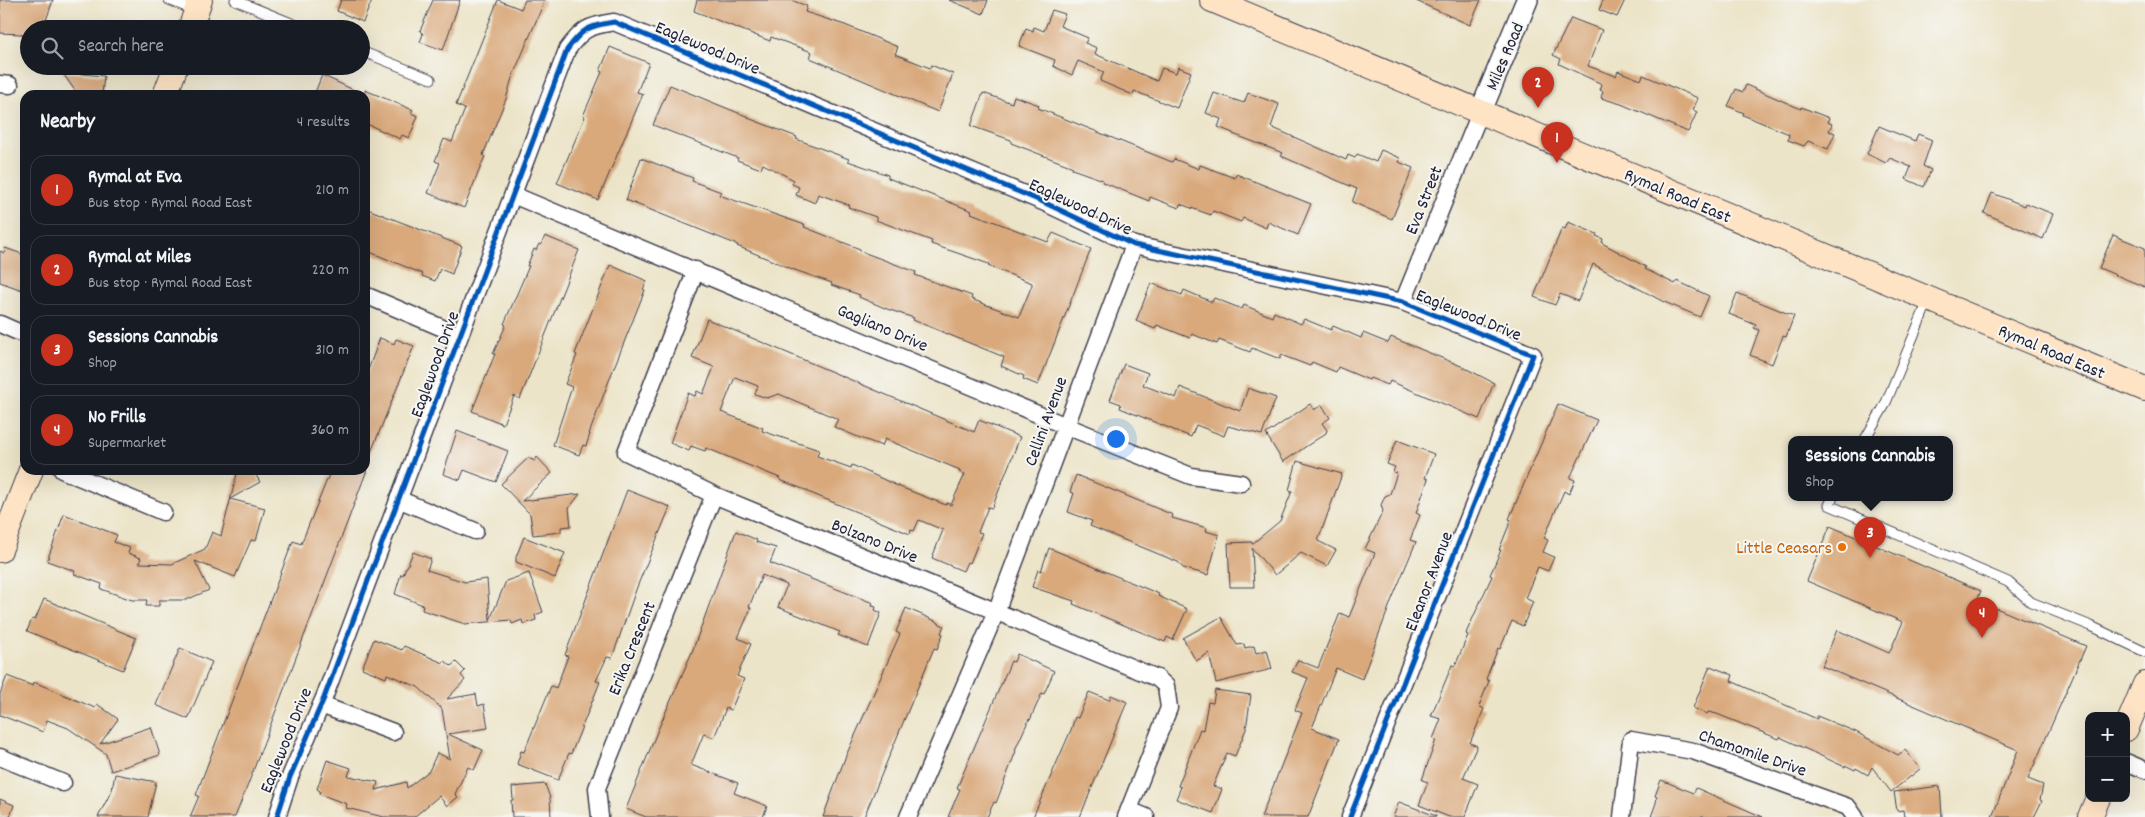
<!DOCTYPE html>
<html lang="en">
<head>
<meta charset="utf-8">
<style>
  body { margin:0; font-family:Dekko,sans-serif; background:#20242c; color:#f1f3f6 }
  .controls { position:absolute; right:15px; bottom:15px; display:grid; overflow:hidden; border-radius:10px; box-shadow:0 5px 20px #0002 }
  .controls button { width:45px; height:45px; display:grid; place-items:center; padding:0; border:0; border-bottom:1px solid #363941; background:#171b24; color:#f1f3f6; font:25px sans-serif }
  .you { position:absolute; left:1115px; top:438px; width:18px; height:18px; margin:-12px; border:4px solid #fff; border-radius:50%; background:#1a73e8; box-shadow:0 0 0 8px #1a73e833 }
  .badge { display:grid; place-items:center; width:32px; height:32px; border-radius:50%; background:#c8321e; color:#fff; font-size:16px; font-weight:700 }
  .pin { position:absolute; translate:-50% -41px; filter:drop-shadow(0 1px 2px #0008) }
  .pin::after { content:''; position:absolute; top:26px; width:18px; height:15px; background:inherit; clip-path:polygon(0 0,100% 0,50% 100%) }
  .popup { position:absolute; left:1788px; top:436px; width:165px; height:65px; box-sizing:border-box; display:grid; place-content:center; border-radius:10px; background:#171b24; filter:drop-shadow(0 1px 4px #0005); font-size:16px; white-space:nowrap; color:#9ea1a6 }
  .popup b { font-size:19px; color:#f1f3f6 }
  .popup::after { content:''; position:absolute; left:50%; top:100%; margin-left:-10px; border:10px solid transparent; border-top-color:#171b24 }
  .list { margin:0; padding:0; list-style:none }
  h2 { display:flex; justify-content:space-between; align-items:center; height:65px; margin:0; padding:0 20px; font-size:21px }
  h2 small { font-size:16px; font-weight:400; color:#9ea1a6 }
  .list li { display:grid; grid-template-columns:32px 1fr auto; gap:15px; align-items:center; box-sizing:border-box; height:70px; margin:0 10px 10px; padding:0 10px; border:1px solid #363941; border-radius:15px }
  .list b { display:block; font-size:19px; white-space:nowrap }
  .list p { margin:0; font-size:16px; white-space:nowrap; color:#9ea1a6 }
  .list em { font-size:16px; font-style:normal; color:#9ea1a6 }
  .icon { flex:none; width:28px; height:28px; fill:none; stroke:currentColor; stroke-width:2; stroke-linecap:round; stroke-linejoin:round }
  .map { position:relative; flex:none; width:2145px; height:817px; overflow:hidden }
  .search { position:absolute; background:#171b24; box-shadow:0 5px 20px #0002; left:20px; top:20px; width:350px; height:55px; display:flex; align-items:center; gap:12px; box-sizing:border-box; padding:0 18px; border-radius:28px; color:#9ea1a6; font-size:19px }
  .panel { position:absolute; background:#171b24; box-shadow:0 5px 20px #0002; left:20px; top:90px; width:350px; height:385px; border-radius:15px }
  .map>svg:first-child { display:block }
</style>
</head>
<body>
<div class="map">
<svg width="2145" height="817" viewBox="0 0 2145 817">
  <rect width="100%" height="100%" fill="#f6f6f2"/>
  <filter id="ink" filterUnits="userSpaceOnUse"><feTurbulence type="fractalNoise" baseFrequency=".02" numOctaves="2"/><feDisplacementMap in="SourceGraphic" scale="10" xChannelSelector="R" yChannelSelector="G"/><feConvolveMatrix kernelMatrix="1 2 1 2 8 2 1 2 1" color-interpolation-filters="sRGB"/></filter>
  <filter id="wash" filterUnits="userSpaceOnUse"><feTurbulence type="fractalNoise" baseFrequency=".0096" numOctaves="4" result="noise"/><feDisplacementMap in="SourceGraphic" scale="20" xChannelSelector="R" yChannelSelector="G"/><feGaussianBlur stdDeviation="1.12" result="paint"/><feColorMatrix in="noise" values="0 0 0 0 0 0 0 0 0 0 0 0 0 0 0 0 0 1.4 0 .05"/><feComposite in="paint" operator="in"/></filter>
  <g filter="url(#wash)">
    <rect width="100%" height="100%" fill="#ece4c8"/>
    <g id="blocks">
      <g fill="#d9a97b" fill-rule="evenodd">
        <polygon points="0,0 53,0 43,29 29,29 29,37 21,34 0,33"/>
        <polygon points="341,0 372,0 363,22 337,11"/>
        <polygon points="433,0 460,0 443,50 420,42 423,34 420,31"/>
        <polygon points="498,0 521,9 525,0 545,0 512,78 506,99 483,155 485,156 464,208 428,193 440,163 435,161 444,139 452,142 465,109 456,105"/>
        <polygon points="697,0 791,0 807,6 805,12 845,25 898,47 895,54 930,68 931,65 953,74 938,112 810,58 812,52 771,37 770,41 694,11"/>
        <polygon points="949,0 988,0 983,14"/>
        <polygon points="1414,0 1481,0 1470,25"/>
        <polygon points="1603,0 1625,0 1617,17 1599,10"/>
        <polygon points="1052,10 1065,14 1060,26 1088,38 1085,43 1097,48 1095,54 1157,81 1162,68 1176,73 1178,67 1191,72 1177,108 1134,91 1133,95 1100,81 1104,72 1078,61 1072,75 1053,66 1055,60 1019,46 1026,28 1033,31 1034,27 1044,31"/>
        <polygon points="1571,18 1602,30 1588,66 1616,76 1618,71 1641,80 1643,75 1698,98 1693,110 1697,112 1688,132 1621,104 1601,98 1603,91 1600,90 1602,84 1559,64 1561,59 1553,55"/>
        <polygon points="610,47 649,63 637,92 643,94 598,200 557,183 585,117 583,116 602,72 600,71"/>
        <polygon points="62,72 104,76 102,95 78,95"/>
        <polygon points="322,75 364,95 314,95"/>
        <polygon points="670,85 736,112 749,117 748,118 797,137 796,139 849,159 848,161 888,175 888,178 972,211 971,213 1048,242 1053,233 1091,249 1038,385 1023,379 1024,376 1001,366 1004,357 913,320 914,318 887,309 859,297 860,295 831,285 832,283 792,269 737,246 738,245 626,200 641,158 693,178 692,181 721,192 719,195 805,225 804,227 860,249 860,251 916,272 915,275 972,296 971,299 1019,317 1032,285 1032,283 988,266 989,264 931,244 932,241 876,220 876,217 848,207 849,205 818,194 815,203 796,195 799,187 792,184 794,180 763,164 761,169 737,160 738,158 653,125"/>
        <polygon points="1746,85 1801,109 1801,107 1829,118 1827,122 1832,124 1829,131 1835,133 1828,149 1808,141 1804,146 1788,140 1789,134 1743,115 1744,113 1728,106 1736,89 1743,92"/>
        <polygon points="365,90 413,110 411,113 418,116 409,138 402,135 400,139 365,123"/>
        <polygon points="983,93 1012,103 1014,96 1039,105 1038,108 1172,162 1174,159 1199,169 1200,165 1235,178 1236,174 1311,204 1298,235 1268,222 1266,228 1243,218 1241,222 1213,211 1211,215 1180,204 1179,208 1150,197 1149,201 1102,182 1103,180 1072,169 1073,167 1011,143 1011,140 971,126"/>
        <polygon points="1214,93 1244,103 1248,93 1279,104 1271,127 1346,160 1348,155 1355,158 1357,154 1376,162 1381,150 1400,158 1399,162 1413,168 1392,219 1352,202 1357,189 1281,156 1283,153 1233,134 1233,133 1218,127 1221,119 1206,113"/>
        <polygon points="1879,126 1915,141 1918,134 1932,140 1923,166 1931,170 1924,187 1906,179 1911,167 1890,158 1886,163 1867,154"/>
        <polygon points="1992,193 2025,206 2026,203 2053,214 2043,239 1984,213"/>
        <polygon points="365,208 462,246 452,274 440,269 435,281 422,276 423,274 365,250"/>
        <polygon points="1568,222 1597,234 1596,236 1603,239 1602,243 1646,267 1645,269 1675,284 1677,281 1709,296 1700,317 1662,301 1593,264 1578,301 1560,294 1555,305 1534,297 1562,228 1565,229"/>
        <polygon points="2113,235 2145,248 2145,287 2099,268"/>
        <polygon points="545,236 579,250 520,399 514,396 503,424 472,411 495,354 493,354 506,325 504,324 529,266 527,266 534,249 536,250 539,244 541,245"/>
        <polygon points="5,248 25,255 25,291 0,282 0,251 4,253"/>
        <polygon points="610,265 647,281 643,289 645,290 613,370 589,434 590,434 586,446 583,445 579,455 553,445 572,387 565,384 577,355 575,354"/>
        <polygon points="1151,283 1182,295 1184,290 1212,302 1214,298 1242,309 1244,305 1272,317 1274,312 1301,324 1304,319 1331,330 1333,326 1361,338 1363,333 1388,343 1391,337 1461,366 1494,383 1479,419 1390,381 1388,385 1370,378 1369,380 1338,367 1336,372 1312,362 1310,366 1281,355 1280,359 1252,348 1250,352 1219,340 1217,344 1192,334 1190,338 1157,325 1155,329 1136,321"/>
        <polygon points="1737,293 1794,316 1786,337 1783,336 1772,364 1750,355 1759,330 1754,328 1756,325 1729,314"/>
        <path d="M 707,319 L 974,432 L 979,420 L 1020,437 L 992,508 L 988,507 L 978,532 L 982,533 L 970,563 L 967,562 L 963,571 L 932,558 L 943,530 L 919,520 L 914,531 L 911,530 L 910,534 L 808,492 L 808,491 L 780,480 L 780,478 L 765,472 L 706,448 L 705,451 L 691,446 L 689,451 L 670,443 L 688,393 L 695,396 L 697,391 L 703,394 L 714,367 L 692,358 ZM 735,377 L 758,386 L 755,394 L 767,398 L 779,394 L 838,419 L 834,427 L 858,437 L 882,446 L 885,439 L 960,470 L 959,472 L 965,474 L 951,505 L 947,503 L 946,505 L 900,487 L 852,465 L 851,468 L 817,456 L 819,450 L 762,431 L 763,428 L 721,412 Z"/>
        <polygon points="380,338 394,344 396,339 414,346 365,467 365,378"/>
        <polygon points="1124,364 1148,373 1143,385 1176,398 1180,387 1240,411 1248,388 1276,398 1262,435 1228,426 1224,436 1196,425 1191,437 1120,408 1121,404 1110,400"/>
        <polygon points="1310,404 1314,410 1322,405 1330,418 1322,423 1327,430 1326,433 1283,462 1266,434"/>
        <polygon points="1558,404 1597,420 1570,478 1575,480 1569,494 1564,491 1544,538 1548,540 1543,552 1554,557 1548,571 1538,567 1525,598 1533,602 1523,626 1512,621 1500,649 1498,648 1486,679 1489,681 1479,706 1484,709 1470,743 1477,746 1463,778 1478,784 1465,817 1449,817 1419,805 1428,782 1422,780 1436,740 1433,739 1441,719 1431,716 1452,665 1455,666 1468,635 1466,634 1467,631 1492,576 1490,575 1501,550 1499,550 1511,520 1509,519"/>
        <polygon points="457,431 508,451 496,482 464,470 460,480 443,474"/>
        <polygon points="1397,440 1434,454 1425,478 1428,479 1416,513 1420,515 1410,540 1416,542 1392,599 1362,679 1336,668 1312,728 1339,739 1308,817 1261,817 1302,713 1295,710 1308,678 1292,672 1298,660 1318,668 1340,613 1349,617 1375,553 1365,549 1383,511 1381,505 1385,496 1390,494 1397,473 1393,472 1395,467 1387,464"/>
        <polygon points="537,457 552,473 522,501 580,494 569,508 571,526 561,527 561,532 533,535 530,514 501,484 528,458 535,461"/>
        <polygon points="1297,461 1342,474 1318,541 1336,550 1327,566 1301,553 1275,575 1252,548 1254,587 1230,587 1228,543 1252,542 1252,544 1280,521 1292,491 1289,490"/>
        <polygon points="238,470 253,470 260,482 230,499 265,508 256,541 251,540 235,577 195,561 209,590 186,600 159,600 159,606 146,606 147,600 132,600 101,589 102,584 74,574 75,571 47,561 64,514 117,535 114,542 130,548 128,553 141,558 139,563 172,564 205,549 212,532 221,536"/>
        <polygon points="331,470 367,470 247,787 235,817 190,817 199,796 196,795 207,766 293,541 301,544"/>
        <polygon points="1076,475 1173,515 1172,518 1207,528 1206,531 1219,535 1208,575 1183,568 1178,562 1090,526 1092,521 1068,512 1074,493 1070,492"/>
        <polygon points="627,490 670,507 637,587 612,658 607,657 596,681 600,682 571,754 569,753 558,780 517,764 521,751 524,752 551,686 556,688 568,656 565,655"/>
        <polygon points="1830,526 1981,591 1977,600 2086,646 2028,779 2043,785 2040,800 2042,801 2034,817 1992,817 2018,750 1822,666 1837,630 1889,653 1903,622 1807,581"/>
        <polygon points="736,531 757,540 756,542 776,548 770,563 873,603 872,606 876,607 875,610 881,613 868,647 838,635 840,632 778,607 787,585 762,575 749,607 751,608 738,638 751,644 737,676 744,679 731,710 726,708 714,738 704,733 691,765 738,783 734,793 767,806 763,817 646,817 626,809 657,732 692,652"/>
        <polygon points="524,537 565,553 555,578 516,562 516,557"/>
        <polygon points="1049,548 1159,594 1158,596 1187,609 1173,640 1167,637 1165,642 1073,604 1074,601 1032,587 1038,570 1041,571"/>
        <polygon points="413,552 431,559 427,570 465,582 487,579 490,620 506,581 529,573 543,612 535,615 536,620 523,624 522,620 512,624 511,620 465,624 422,610 423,605 395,594 401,574 403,575 406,567 407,567"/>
        <polygon points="44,599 136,638 123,670 27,631 32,619 35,620"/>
        <polygon points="906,608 938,622 938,623 944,626 941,633 943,634 937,649 934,648 864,817 823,817 845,758 900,634 896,632"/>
        <polygon points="1221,617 1237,645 1244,644 1245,648 1254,646 1256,653 1267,650 1272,669 1216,683 1209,653 1196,661 1183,638"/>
        <polygon points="374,639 402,650 404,646 443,663 445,661 451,666 456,662 465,671 461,675 465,680 447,699 476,694 478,706 484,704 488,728 448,734 483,750 474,770 468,767 455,794 458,797 447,806 439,796 414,817 384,817 346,808 347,804 319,794 320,791 317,789 327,760 351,768 348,776 378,782 376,790 406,782 407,788 429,771 437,753 450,759 442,709 418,687 387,674 386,678 362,668"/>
        <polygon points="180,648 212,662 188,719 156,705"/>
        <polygon points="1017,654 1054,671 1044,694 1042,693 1030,720 1029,719 1015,750 1016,751 996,803 994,802 987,817 948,817 960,789 957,788 962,776 1011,661 1014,662"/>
        <polygon points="1710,666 1733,675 1731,681 1817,719 1817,716 1856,732 1898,755 1905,750 1920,769 1891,792 1872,767 1868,775 1856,768 1855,770 1845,765 1845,767 1780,737 1779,739 1717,714 1708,712 1707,714 1693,708"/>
        <polygon points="7,676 33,686 34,682 95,708 97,704 118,719 100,744 151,727 160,755 111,771 106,754 68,728 47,720 43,732 0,715 0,694"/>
        <polygon points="1215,690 1251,695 1246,729 1235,756 1227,753 1213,786 1222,789 1213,813 1176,799 1181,787 1178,786 1200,729 1203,730 1208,702 1213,703"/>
        <polygon points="1089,692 1109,700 1111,695 1127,702 1080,817 1033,817 1071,730 1075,717 1078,718"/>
        <polygon points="115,774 156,782 148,817 98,817 112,790"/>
        <polygon points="1661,780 1694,793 1696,788 1763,817 1651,817 1656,803 1657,797 1655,796"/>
        <polygon points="545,784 550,798 551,817 512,817 511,800 513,800 512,787"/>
        <polygon points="1940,786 1942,817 1904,817 1903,810 1897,811 1894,792"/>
        <polygon points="0,799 14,805 10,817 0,817"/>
        <polygon points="1399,802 1436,816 1436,817 1393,817"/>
      </g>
    </g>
  </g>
  <g filter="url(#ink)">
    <use href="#blocks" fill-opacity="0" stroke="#403f50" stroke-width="1"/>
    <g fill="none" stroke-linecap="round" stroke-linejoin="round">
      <defs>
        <g id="service">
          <polyline points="169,0 196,11"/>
          <polyline points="235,0 306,29"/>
          <polyline points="361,51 431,79"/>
          <polyline points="1865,439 1885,405 1928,301"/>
          <polyline points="1833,497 1829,505 2008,582 2031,602 2091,626 2145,652"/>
        </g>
        <g id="minor">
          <polyline points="0,84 10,85"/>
          <polyline points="513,195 1066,426 1191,476 1241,483"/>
          <polyline points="696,270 626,452 714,495 1157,678 1166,686 1169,708 1126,817"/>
          <polyline points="365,295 459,335"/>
          <polyline points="1403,302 1480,113"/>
          <polyline points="0,324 25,335"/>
          <polyline points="62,470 163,512"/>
          <polyline points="398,499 475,531"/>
          <polyline points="321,705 393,732"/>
          <polyline points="0,757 63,783"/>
          <polyline points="2126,762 2145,770"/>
          <polyline points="1129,810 1146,817"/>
          <path d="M 277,817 L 290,777 L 324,698 L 567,50 C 582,29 588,26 614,22 L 1043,202 L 1134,245 L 1403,302 L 1533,355 L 1350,817"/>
          <polyline points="600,817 597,788 714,495"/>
          <polyline points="908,817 996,612 1134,245"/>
          <polyline points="1622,817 1631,740 1693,751 1848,807 1855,817"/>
        </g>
        <polyline id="tertiary" points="1480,113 1527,0"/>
        <g id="secondary">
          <polyline points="1212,0 2145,389"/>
          <polyline points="190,29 200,0"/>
          <polyline points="165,95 176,66"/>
          <polyline points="0,550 31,470"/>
          <polyline points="2126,729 2145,684"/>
          <polyline points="2090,817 2098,798"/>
        </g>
      </defs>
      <use href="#service" stroke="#403f50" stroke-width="11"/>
      <use href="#minor" stroke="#403f50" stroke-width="19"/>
      <use href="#tertiary" stroke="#403f50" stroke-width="24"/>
      <use href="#secondary" stroke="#403f50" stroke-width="26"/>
      <use href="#service" stroke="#fff" stroke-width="9"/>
      <use href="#minor" stroke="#fff" stroke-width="16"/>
      <use href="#tertiary" stroke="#fff" stroke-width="21"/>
      <use href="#secondary" stroke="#fee4c5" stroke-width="24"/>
      <defs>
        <path id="cycleway" d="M 277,817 L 290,777 L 324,698 L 567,50 C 582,29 588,26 614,22 L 1043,202 L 1134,245 L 1403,302 L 1533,355 L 1350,817"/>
      </defs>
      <use href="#cycleway" stroke="#f6f6f2" stroke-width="8"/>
      <use href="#cycleway" stroke="#0057b8" stroke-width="5"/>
    </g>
  </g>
  <circle fill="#e8710a" stroke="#f6f6f2" stroke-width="2" cx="1842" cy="547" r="5"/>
  <g text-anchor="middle" stroke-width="4" stroke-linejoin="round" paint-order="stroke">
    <g font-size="18" fill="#22223b" stroke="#f6f6f2">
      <text transform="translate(708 47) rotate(23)" y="6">Eaglewood Drive</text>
      <text transform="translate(1504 56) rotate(-67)" y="6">Miles Road</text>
      <text transform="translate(1678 195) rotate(23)" y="6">Rymal Road East</text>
      <text transform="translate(1423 200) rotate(-68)" y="6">Eva Street</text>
      <text transform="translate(1081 206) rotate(25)" y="6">Eaglewood Drive</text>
      <text transform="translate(1469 314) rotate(22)" y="6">Eaglewood Drive</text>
      <text transform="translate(883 327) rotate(23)" y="6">Gagliano Drive</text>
      <text transform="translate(2052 351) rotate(23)" y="6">Rymal Road East</text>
      <text transform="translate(434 364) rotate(-70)" y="6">Eaglewood Drive</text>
      <text transform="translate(1045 421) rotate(-70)" y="6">Cellini Avenue</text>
      <text transform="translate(875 540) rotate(22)" y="6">Bolzano Drive</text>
      <text transform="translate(1428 581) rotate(-69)" y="6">Eleanor Avenue</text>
      <text transform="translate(631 648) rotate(-68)" y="6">Erika Crescent</text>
      <text transform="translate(285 740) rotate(-68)" y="6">Eaglewood Drive</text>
      <text transform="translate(1753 752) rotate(19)" y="6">Chamomile Drive</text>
    </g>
    <g font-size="18" fill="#c56008" stroke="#f6f6f2" text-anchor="end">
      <text x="1832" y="553">Little Ceasars</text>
    </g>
  </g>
</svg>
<div class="controls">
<button>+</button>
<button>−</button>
</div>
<div class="you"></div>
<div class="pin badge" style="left:1557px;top:163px">1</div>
<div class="pin badge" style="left:1538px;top:108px">2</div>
<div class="pin badge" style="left:1870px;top:558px">3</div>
<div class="popup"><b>Sessions Cannabis</b>Shop</div>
<div class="pin badge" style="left:1982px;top:638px">4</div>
<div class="search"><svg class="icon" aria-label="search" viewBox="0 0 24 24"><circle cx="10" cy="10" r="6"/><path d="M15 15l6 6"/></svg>Search here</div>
<section class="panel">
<h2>Nearby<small>4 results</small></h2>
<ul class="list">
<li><span class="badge">1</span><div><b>Rymal at Eva</b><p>Bus stop · Rymal Road East</p></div><em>210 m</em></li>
<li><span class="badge">2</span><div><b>Rymal at Miles</b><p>Bus stop · Rymal Road East</p></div><em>220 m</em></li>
<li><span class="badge">3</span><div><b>Sessions Cannabis</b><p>Shop</p></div><em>310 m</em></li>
<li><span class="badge">4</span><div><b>No Frills</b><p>Supermarket</p></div><em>360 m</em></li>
</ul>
</section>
</div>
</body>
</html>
